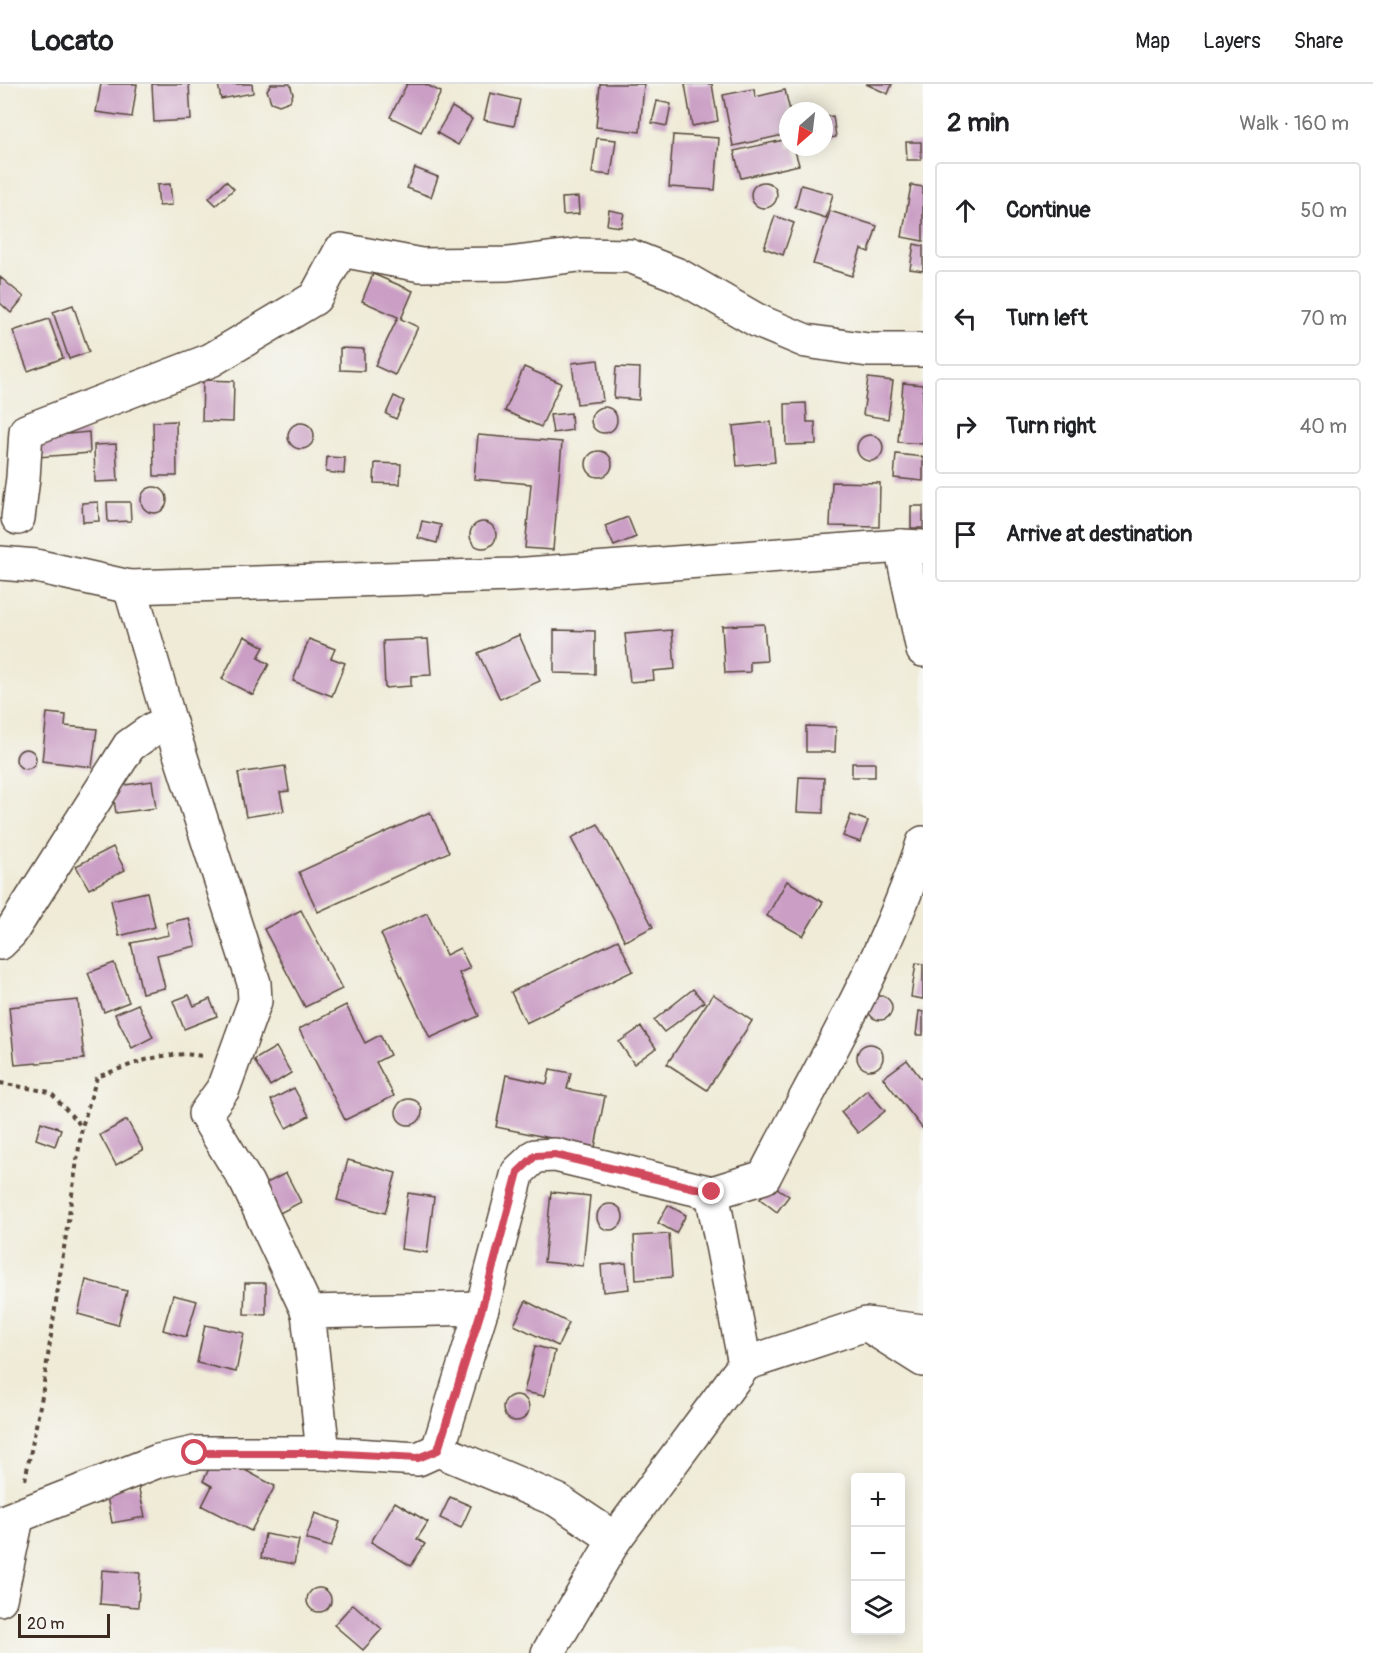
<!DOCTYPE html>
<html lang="en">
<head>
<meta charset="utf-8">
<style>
  body { margin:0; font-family:Pangolin,sans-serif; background:#f6f6f6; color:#202124 }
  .controls { position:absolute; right:18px; bottom:18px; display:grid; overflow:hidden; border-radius:6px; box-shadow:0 3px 15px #0003 }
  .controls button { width:54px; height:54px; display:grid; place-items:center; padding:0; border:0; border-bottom:2px solid #e0e0e0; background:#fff; color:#202124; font:30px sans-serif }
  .compass { position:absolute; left:779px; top:18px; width:54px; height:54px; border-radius:50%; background:#fff; box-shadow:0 3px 15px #0003; rotate:208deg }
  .scale { position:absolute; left:18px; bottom:15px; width:92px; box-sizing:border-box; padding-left:6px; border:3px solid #3b2a1e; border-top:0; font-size:16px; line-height:21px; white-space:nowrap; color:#3b2a1e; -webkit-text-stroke:4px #f6f6f2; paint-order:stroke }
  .stop { position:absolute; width:18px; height:18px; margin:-14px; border:4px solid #d1495b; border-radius:50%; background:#fff }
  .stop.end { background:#d1495b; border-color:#fff; box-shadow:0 2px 6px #0008 }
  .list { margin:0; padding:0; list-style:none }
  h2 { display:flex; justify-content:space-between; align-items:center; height:78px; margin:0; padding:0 24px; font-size:26px }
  h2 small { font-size:20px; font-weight:400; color:#757577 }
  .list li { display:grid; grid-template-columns:39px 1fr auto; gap:18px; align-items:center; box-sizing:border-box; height:96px; margin:0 12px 12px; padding:0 12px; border:2px solid #e0e0e0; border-radius:6px }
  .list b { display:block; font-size:22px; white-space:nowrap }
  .list em { font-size:20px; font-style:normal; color:#757577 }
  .icon { flex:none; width:33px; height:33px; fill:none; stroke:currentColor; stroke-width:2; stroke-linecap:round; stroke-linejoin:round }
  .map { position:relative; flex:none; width:923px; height:1569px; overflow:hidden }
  header { display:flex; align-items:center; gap:36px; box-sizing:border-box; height:84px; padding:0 30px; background:#fff; border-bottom:2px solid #e0e0e0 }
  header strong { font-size:28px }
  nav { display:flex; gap:33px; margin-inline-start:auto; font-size:21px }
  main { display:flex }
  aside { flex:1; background:#fff }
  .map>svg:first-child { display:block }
</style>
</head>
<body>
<header>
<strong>Locato</strong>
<nav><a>Map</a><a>Layers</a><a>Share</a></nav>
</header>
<main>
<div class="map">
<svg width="923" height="1569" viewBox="0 0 923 1569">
  <rect width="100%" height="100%" fill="#f6f6f2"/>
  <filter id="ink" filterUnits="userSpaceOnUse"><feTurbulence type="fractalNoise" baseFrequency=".0167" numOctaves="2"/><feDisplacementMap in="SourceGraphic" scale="12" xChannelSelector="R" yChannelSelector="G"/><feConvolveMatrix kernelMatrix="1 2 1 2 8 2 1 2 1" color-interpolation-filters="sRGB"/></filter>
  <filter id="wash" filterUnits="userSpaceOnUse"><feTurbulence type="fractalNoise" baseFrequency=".008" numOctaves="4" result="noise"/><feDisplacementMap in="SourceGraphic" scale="24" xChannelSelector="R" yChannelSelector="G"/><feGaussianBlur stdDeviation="1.35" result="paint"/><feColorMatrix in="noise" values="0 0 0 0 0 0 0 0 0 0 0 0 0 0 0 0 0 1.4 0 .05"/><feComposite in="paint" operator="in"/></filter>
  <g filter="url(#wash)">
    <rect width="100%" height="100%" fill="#efebd7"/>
    <g id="blocks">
      <g fill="#ca9ec5">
        <polygon points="101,0 137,0 132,33 96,28"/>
        <polygon points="152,0 189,0 191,36 154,38"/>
        <polygon points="218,0 252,0 253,9 221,15"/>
        <polygon points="271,0 290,0 293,10 290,17 279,21 271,18 267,6"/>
        <polygon points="407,0 425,0 441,8 421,48 390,33"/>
        <polygon points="600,0 644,0 640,48 596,43"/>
        <polygon points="685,0 712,0 718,37 692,42"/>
        <polygon points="866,0 892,0 888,10"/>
        <polygon points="754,5 755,13 785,6 790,27 788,27 788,50 733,62 723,11"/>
        <polygon points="490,9 520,16 514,42 484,36"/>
        <polygon points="657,17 671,20 667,42 652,39"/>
        <polygon points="452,23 472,35 458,61 437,49"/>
        <polygon points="833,32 836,53 824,55 824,33"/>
        <polygon points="673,51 719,54 715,106 669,103"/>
        <polygon points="597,54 616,56 611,91 592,89"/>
        <polygon points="788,55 788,63 794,63 799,81 741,94 734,67"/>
        <polygon points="906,58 921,58 921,76 907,76"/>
        <polygon points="415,84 438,93 431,113 407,104"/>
        <polygon points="226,97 234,105 216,121 209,114"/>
        <circle cx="764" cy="111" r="13"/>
        <polygon points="170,100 172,121 159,122 157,101"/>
        <polygon points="801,101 833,110 826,134 795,124"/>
        <polygon points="911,101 923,103 923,157 902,153"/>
        <polygon points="578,113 579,130 563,131 562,114"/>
        <polygon points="609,126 624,129 621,143 607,141"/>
        <polygon points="830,127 877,142 869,168 861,165 852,192 813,180"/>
        <polygon points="775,132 794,139 783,171 764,164"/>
        <polygon points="914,160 923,162 923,187 910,185"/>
        <polygon points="373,190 413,207 401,235 418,243 395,291 375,282 398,233 362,217"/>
        <polygon points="0,193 24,213 11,229 0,219"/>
        <polygon points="73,221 89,268 69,275 53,228"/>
        <polygon points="49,235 63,274 28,287 13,247"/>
        <polygon points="340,264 364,265 364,287 340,286"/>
        <polygon points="598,276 603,317 577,320 572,279"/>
        <polygon points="524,283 561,299 541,343 505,327"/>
        <polygon points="616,283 640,284 639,316 614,314"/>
        <polygon points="868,294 893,297 888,335 863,331"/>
        <polygon points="203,296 234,297 233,338 202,337"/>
        <polygon points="903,299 923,301 923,360 898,358"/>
        <polygon points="394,312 404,317 396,335 386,330"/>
        <polygon points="806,319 807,338 815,338 816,360 786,361 785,320"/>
        <circle cx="604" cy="336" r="13"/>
        <polygon points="571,329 572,346 553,349 550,331"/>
        <polygon points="176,337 177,392 154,392 153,338"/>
        <polygon points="771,338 775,378 737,382 733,342"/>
        <circle cx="301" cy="352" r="13"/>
        <polygon points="89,348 90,369 38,373 36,353"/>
        <polygon points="478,351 562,358 553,466 525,464 531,400 474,395"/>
        <circle cx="870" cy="364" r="13"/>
        <polygon points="116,360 118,397 95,398 94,361"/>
        <circle cx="599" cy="380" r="13"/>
        <polygon points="896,370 923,373 923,397 894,394"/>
        <polygon points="327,373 345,374 344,390 326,388"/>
        <polygon points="375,379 401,380 400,400 374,399"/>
        <polygon points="832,398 880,399 879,443 830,442"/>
        <circle cx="154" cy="416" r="13"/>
        <polygon points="98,418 99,437 83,438 82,419"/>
        <polygon points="107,418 130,418 131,437 108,438"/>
        <rect x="911" y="422" width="12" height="22"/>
        <polygon points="628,433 636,453 614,462 605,442"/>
        <polygon points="422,437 441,441 437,459 418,454"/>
        <circle cx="483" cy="451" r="13"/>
        <polygon points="764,540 767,577 750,578 750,588 725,589 722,542"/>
        <polygon points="554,546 595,547 595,590 554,589"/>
        <polygon points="672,546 675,585 653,587 654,596 630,598 625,550"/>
        <polygon points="519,551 540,597 500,615 478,569"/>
        <polygon points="244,552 264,563 258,574 269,580 253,611 222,595"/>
        <polygon points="309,555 335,565 331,574 345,579 332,612 293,597"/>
        <polygon points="428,555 431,591 411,592 411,602 385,604 383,557"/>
        <polygon points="47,629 66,631 65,642 97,645 92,683 42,677"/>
        <polygon points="806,642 836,643 835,668 806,668"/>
        <circle cx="26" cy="675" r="10"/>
        <rect x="852" y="679" width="23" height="14"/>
        <polygon points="285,682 289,707 280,708 284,727 246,733 238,689"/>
        <polygon points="799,693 824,694 823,729 797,728"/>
        <polygon points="152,697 156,724 116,729 112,703"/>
        <polygon points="430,728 449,768 318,828 299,788"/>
        <polygon points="851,731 868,737 860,758 843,752"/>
        <polygon points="598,740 653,843 625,857 571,754"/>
        <polygon points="113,763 125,786 89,805 76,782"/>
        <polygon points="787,797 823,818 803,852 767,832"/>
        <polygon points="147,808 155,843 119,852 111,816"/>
        <polygon points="301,826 342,905 305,923 264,845"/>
        <polygon points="427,829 446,871 460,864 470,884 459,889 479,932 430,954 381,850"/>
        <polygon points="189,834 196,862 157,871 165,904 142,909 131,859 169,851 166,839"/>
        <polygon points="618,856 633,887 526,939 511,908"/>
        <polygon points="114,879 129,918 104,928 88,889"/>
        <polygon points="916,879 923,880 923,915 911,913"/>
        <polygon points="693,905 704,918 664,948 654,936"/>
        <polygon points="713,910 752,937 707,1006 667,980"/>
        <polygon points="189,911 194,922 210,915 217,932 184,945 173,917"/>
        <circle cx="880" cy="924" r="12"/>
        <polygon points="78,916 84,975 15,981 9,923"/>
        <polygon points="138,920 153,953 132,964 115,930"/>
        <polygon points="346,921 365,959 380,951 390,971 376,978 394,1012 345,1036 299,945"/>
        <polygon points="919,927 923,928 923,951 916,951"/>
        <polygon points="641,943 656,964 634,980 619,958"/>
        <circle cx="870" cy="973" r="13"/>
        <polygon points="276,963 291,989 270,1002 254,976"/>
        <polygon points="907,976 923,997 923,1045 883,994"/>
        <polygon points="550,985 571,989 567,1005 605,1012 595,1063 496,1043 506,991 547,1000"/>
        <polygon points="294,1004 309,1032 286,1044 271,1016"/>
        <polygon points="867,1006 885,1027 858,1049 841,1028"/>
        <circle cx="409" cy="1028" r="13"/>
        <polygon points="127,1036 143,1066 116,1081 100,1051"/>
        <polygon points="41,1038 61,1045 55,1062 36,1055"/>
        <polygon points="348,1076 396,1089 385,1129 337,1116"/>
        <polygon points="286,1089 301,1118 278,1130 263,1101"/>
        <polygon points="771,1100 789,1112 777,1128 760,1115"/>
        <polygon points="551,1108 590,1112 583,1182 544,1178"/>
        <polygon points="408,1109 434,1113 427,1169 401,1165"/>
        <circle cx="610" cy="1133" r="13"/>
        <polygon points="668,1121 686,1131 676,1149 658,1139"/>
        <polygon points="669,1150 672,1193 636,1196 634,1152"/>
        <polygon points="626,1179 629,1205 603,1208 601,1181"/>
        <polygon points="86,1196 127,1207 118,1241 78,1230"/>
        <polygon points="245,1199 266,1199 266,1231 244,1230"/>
        <polygon points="173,1211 197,1217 186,1253 163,1246"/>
        <polygon points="526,1217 569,1239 558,1262 514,1241"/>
        <polygon points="205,1241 244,1249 236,1288 197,1279"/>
        <polygon points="535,1262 555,1267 544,1312 524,1308"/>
        <circle cx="516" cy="1324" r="13"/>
        <polygon points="216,1371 275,1402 251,1447 202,1422 212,1402 203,1397"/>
        <polygon points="138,1401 145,1433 112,1439 106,1407"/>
        <polygon points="450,1413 471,1422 461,1444 440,1434"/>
        <polygon points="395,1418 428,1438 417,1455 425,1460 411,1482 371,1458"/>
        <polygon points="315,1429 340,1438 331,1463 306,1455"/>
        <polygon points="265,1450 299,1456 294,1480 261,1474"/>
        <polygon points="102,1486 140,1489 138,1523 100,1520"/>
        <circle cx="319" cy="1516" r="12"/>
        <polygon points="353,1520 382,1545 363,1566 334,1541"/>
      </g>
    </g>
  </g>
  <g filter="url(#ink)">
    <use href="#blocks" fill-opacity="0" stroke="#56473a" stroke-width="1.5"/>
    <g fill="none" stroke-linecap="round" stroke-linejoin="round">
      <defs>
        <g id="street">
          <polyline points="18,434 23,394 26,347 211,276 315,214 341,166 421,181 508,180 579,171 630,172 678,191 758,237 806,257 868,266 923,266"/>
          <polyline points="901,462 923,566"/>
          <polyline points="0,479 36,482 130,503 513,491 901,462 923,463"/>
          <polyline points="130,503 170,639 254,899 255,917 223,1005 205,1030 247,1099 308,1228"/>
          <polyline points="0,859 11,848 129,662 153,645 170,639"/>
          <polyline points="874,1245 923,1276"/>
          <polyline points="745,1280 866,1240 923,1247"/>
          <polyline points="438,1366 482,1224 518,1088 535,1072 555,1071 712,1109"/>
          <polyline points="323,1369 308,1228 482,1224"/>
          <polyline points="0,1439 158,1377 195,1369 323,1369 418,1375 438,1366 557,1416 615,1455"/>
          <polyline points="0,1515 17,1434"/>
          <path d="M 548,1569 L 615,1455 L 745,1280 L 712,1109 L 764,1093 C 820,984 885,876 923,759"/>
        </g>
      </defs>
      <use href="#street" stroke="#56473a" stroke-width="36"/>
      <g stroke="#56473a" stroke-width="4" stroke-dasharray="4.5 4.5" stroke-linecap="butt">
        <polyline points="0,999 50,1008 82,1043"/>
        <path d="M 25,1396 L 42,1312 L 82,1043 L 97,993 C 131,981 165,965 202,972"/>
      </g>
      <use href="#street" stroke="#fff" stroke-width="33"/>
    </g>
  </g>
  <g fill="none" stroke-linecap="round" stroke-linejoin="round" filter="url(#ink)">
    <polyline stroke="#d1495b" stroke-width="8" points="195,1369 323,1369 418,1374 438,1366 482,1224 518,1088 535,1072 555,1071 712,1108"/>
  </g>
</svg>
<div class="controls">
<button>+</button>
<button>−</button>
<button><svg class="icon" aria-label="layers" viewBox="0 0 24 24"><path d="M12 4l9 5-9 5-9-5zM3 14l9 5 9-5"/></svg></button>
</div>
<svg class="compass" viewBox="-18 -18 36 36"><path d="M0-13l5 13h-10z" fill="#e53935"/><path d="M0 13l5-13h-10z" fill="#757577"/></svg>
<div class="scale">20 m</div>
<div class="stop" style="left:195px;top:1369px"></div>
<div class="stop end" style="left:712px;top:1108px"></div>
</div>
<aside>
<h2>2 min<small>Walk · 160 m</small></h2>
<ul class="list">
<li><svg class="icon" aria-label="ahead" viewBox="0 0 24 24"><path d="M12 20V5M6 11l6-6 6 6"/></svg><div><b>Continue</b></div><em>50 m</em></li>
<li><svg class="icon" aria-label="left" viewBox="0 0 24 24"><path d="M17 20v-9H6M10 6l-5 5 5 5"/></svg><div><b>Turn left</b></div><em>70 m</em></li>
<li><svg class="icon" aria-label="right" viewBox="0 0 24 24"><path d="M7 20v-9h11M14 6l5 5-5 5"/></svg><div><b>Turn right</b></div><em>40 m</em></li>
<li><svg class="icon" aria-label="arrive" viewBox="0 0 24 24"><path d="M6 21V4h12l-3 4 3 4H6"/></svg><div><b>Arrive at destination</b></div></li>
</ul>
</aside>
</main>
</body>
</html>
